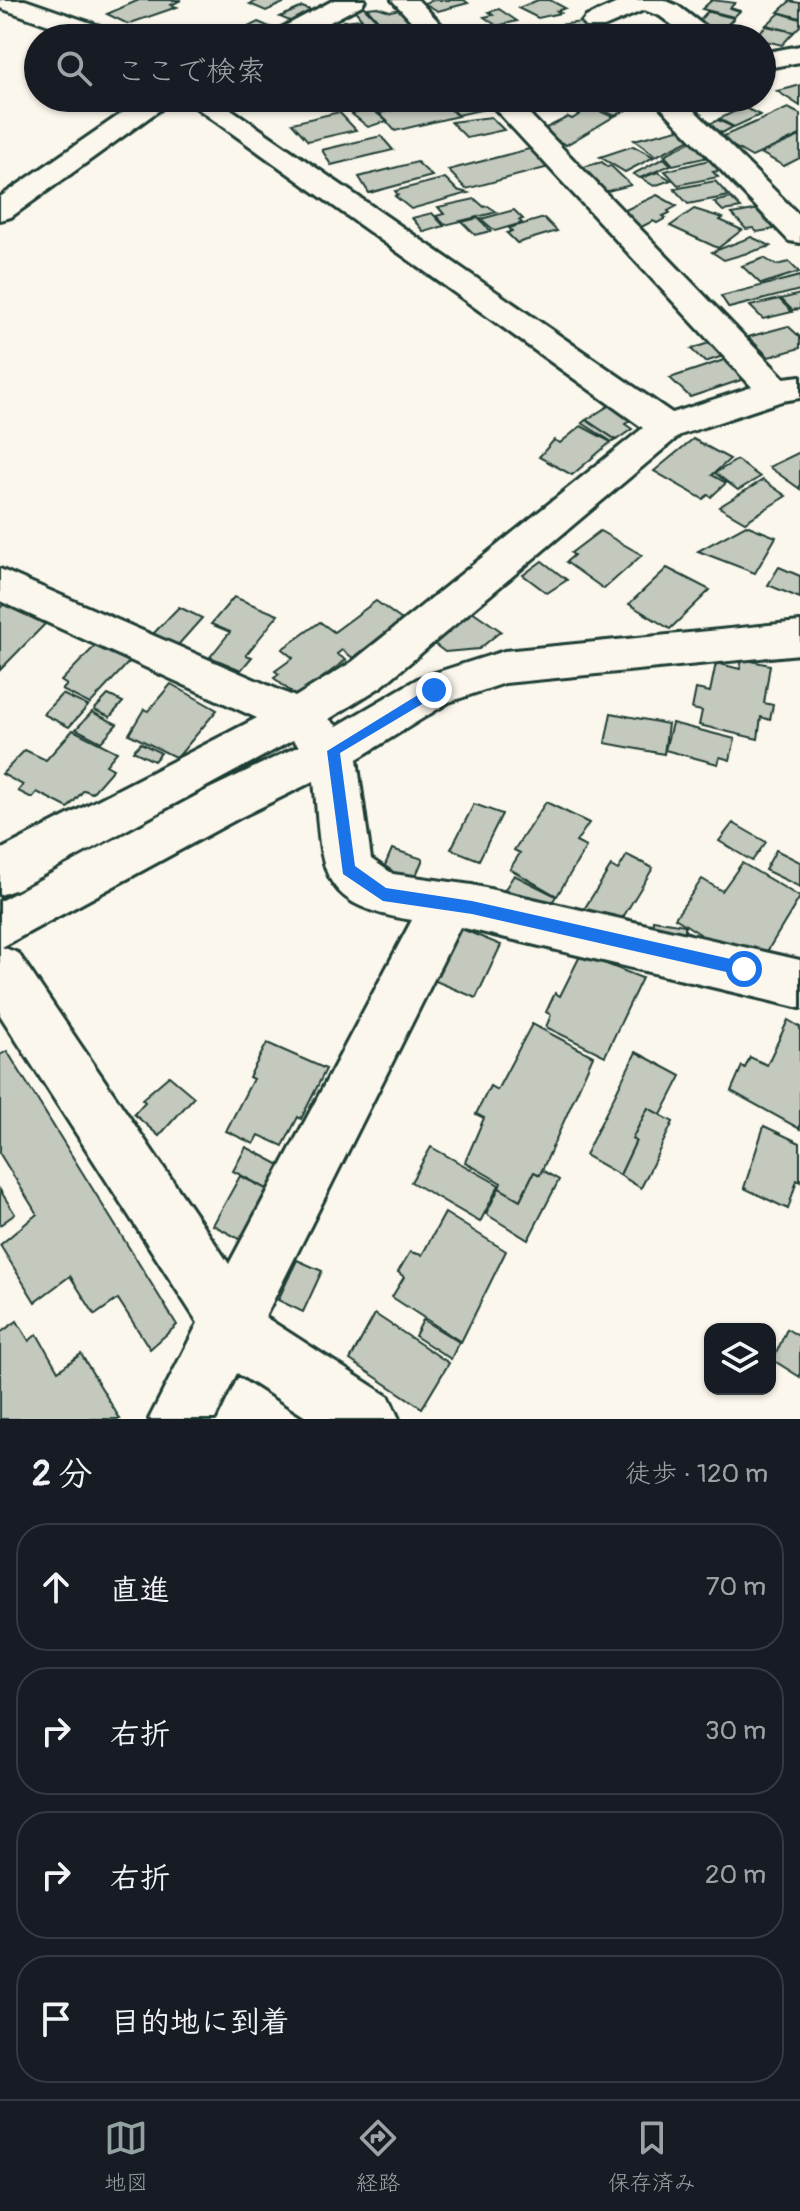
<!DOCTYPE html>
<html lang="ja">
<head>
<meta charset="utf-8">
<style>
  body { margin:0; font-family:Pangolin,"Klee One",sans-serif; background:#20242c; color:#f1f3f6 }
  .controls { position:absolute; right:24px; bottom:24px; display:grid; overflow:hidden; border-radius:16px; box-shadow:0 2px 6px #0004 }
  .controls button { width:72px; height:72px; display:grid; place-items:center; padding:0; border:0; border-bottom:2px solid #363941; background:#171b24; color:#f1f3f6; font:40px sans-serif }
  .stop { position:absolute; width:24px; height:24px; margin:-18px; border:6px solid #1a73e8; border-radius:50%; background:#fff }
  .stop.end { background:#1a73e8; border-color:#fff; box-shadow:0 2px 8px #0008 }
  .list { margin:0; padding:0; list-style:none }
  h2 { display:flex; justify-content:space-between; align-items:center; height:104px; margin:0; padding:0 32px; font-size:34px }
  h2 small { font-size:26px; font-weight:400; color:#9ea1a6 }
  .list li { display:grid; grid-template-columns:52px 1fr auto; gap:24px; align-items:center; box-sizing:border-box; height:128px; margin:0 16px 16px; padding:0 16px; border:2px solid #363941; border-radius:32px }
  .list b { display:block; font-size:30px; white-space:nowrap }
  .list em { font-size:26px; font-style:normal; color:#9ea1a6 }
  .icon { flex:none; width:44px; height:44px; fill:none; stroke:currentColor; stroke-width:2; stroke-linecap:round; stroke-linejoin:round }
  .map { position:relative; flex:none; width:800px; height:1419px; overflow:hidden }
  .search { position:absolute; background:#171b24; box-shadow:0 2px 6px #0004; left:24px; right:24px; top:24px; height:88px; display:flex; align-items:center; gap:20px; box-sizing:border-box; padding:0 28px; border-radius:44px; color:#9ea1a6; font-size:30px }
  .sheet { height:680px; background:#171b24 }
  nav { display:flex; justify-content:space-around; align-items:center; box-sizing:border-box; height:112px; border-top:2px solid #363941; background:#171b24; font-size:22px; color:#9ea1a6 }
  nav a { display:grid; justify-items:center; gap:4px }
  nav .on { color:#92a19f }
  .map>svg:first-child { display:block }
</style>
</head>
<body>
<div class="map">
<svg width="800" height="1419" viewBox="0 0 800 1419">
  <rect width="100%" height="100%" fill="#fbf7ec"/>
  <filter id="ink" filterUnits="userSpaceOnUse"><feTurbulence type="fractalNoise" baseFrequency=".0125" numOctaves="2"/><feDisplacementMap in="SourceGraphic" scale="16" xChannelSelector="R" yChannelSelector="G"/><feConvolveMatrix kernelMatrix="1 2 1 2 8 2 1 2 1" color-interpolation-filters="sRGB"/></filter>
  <g filter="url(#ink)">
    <g fill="#c4c9be" stroke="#1f3d34" stroke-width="2">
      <polygon points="139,0 181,0 171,5 177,7 128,24 107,14"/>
      <polygon points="259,0 286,0 288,1 266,11 250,4"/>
      <polygon points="434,0 464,0 468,3 438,11 424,3"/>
      <polygon points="538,0 550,0 565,8 557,11 561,13 538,18 518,8"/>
      <polygon points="712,0 735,3 730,8 740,11 734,17 702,9"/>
      <polygon points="790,1 800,3 800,18 778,12"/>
      <polygon points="363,6 383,27 353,33 343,21 362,19 353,8"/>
      <polygon points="302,7 318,13 297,24 280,17"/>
      <polygon points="377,7 390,11 401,9 412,20 384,27 367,8"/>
      <polygon points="499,9 517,21 497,26 484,17 493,15 489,12"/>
      <polygon points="707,12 709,12 734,18 722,30 696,24"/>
      <polygon points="780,13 800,19 800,26 794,32 766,25"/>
      <polygon points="258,22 277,30 261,38 230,36"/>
      <polygon points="582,22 597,38 561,38 550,26"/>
      <polygon points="346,26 356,38 325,38 321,33"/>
      <polygon points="766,26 794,32 782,45 753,38"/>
      <polygon points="212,28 233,38 205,38 198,35"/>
      <polygon points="674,29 684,38 651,38 653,37 649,34"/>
      <polygon points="800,85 800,106 777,91 790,88"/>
      <polygon points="480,98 490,108 458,115 448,105"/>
      <polygon points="536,98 575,98 559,107"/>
      <polygon points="578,98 611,101 650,98 615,116"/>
      <polygon points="722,98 761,98 733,106"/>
      <polygon points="438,99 458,116 395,131 379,113 394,110 391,107"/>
      <polygon points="580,102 613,117 566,145 544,134 548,131 544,129 568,117 572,119 580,114 567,108"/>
      <polygon points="743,107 760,115 734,127 719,119"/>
      <polygon points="370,108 387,121 368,127 352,114"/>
      <polygon points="788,108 800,114 800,135 752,157 719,138"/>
      <polygon points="339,112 356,130 308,141 292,123"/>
      <polygon points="491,117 504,130 467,138 451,122"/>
      <polygon points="718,120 733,127 722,133 707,125"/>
      <polygon points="678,129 693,138 656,156 634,140"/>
      <polygon points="381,136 393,150 331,165 322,150"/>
      <polygon points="800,136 800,158 784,166 761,153"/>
      <polygon points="694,140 709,157 673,165 664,155"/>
      <polygon points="633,146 654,157 625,172 600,157"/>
      <polygon points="529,149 549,167 466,189 448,170"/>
      <polygon points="664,158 671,165 640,178 633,174"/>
      <polygon points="713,159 724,170 713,172 718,177 678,185 665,171"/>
      <polygon points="417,162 432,176 369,193 359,177"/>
      <polygon points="602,162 607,167 611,166 631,185 604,192 579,168"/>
      <polygon points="658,172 671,180 654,186 641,178"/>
      <polygon points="445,178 457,190 468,193 411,209 395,196 398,195 395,191"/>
      <polygon points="715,181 729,196 688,204 674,189"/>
      <polygon points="657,195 677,206 668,211 670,213 663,216 666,218 657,223 653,221 639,228 619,213"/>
      <polygon points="731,198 741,208 723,211 714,202"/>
      <polygon points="475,199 484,207 488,206 497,212 445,225 436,216 444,214 438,207"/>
      <polygon points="694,209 723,218 720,220 742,230 718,248 670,226"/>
      <polygon points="759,209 775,225 771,225 774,229 757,232 753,228 746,229 732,214"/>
      <polygon points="514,210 523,219 519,220 522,223 495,231 481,219"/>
      <polygon points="432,213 444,226 424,232 412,218"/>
      <polygon points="478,218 491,231 475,235 462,222"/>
      <polygon points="544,218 557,231 517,243 507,233 512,231 509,228"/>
      <polygon points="751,237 771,246 724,260 712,252"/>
      <polygon points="764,258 776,265 789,262 799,272 761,284 742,266"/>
      <polygon points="800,276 800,290 729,308 721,296"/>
      <polygon points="800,294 800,309 792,310 781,299"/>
      <polygon points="779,299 792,312 763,319 750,306"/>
      <polygon points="788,326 800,337 800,348 769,357 748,337"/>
      <polygon points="709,343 723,356 705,362 691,349"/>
      <polygon points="727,359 747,378 690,397 670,378"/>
      <polygon points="610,405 633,419 625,424 632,429 616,440 586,420"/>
      <polygon points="586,420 616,440 612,442 582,423"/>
      <polygon points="581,426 611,442 572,475 539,457 554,440 560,443"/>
      <polygon points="693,439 730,459 712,475 726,483 711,497 708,495 703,499 654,471"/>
      <polygon points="800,452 800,489 769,467"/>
      <polygon points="737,460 760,477 738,490 715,473"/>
      <polygon points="763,480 786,496 745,522 719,507"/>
      <polygon points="746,525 776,537 755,573 698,551"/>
      <polygon points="600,531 642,555 604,589 566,562 574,555 571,553"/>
      <polygon points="542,561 567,580 547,593 523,575"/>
      <polygon points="779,567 800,576 800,598 768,585"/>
      <polygon points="667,568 710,590 670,629 629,604"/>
      <polygon points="234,597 278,615 246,655 252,657 241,670 210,657 230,632 211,624"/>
      <polygon points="376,601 402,620 353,658 342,650 337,654 346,660 297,697 274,678 279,674 275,671 293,658 282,649 320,622 334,632"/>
      <polygon points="4,604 45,624 0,670 0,608"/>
      <polygon points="179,607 202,618 178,645 153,634"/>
      <polygon points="472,611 501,631 479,649 445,652 433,643"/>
      <polygon points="97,644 131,660 90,704 62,690 67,685 61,681"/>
      <polygon points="742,659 770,665 764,703 773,705 770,720 761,717 758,739 699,725 702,711 692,709 696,689 710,692 716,663 740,669"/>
      <polygon points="171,684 217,710 177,758 129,734 144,709 148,711"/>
      <polygon points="62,694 88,706 69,727 43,714"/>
      <polygon points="108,695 123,702 110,717 94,710"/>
      <polygon points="92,712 117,724 101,742 76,729"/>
      <polygon points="611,713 668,724 664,754 605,743"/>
      <polygon points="672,723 735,739 730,760 720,757 718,764 665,750"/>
      <polygon points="73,730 117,752 106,765 113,769 92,793 84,790 68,808 37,792 32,798 18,791 23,785 2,774 25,750 46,760"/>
      <polygon points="141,743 161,753 154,761 133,751"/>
      <polygon points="546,802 589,823 576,842 586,847 557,896 510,869 520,853 514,850"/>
      <polygon points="474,804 502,814 479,860 451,849"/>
      <polygon points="733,823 766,842 752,861 719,841"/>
      <polygon points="392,849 423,859 411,887 380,877"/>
      <polygon points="776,850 800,862 800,887 765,870"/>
      <polygon points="627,855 653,868 611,937 578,919 611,866 618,870"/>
      <polygon points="742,863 800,897 760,963 698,938 700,934 675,918 702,879 722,891"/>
      <polygon points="514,875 556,896 544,916 502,894"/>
      <polygon points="653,920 685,925 685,931 691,933 690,949 651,942"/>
      <polygon points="452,925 501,945 476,998 426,977"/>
      <polygon points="581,954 642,978 605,1056 546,1027 551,1015 546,1012 555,993 560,996"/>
      <polygon points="788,1020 800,1027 800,1129 731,1091 742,1066 745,1068 750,1057 767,1065"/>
      <polygon points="532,1024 593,1056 540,1175 534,1172 520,1200 499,1188 501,1183 465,1162 484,1118 476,1114 490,1086 497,1090"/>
      <polygon points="267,1043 326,1069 301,1119 298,1117 283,1146 259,1135 254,1144 226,1131 253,1079 249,1077"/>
      <polygon points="7,1051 177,1325 150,1349 118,1299 95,1315 70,1276 35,1302 0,1245 37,1214 0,1154 0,1055"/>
      <polygon points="636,1052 681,1076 661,1115 648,1108 632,1139 636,1141 620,1175 585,1155"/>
      <polygon points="169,1076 194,1097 159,1136 134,1114 145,1102 142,1099"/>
      <polygon points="648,1108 673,1122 641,1188 620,1175 636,1141 632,1139"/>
      <polygon points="764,1126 800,1143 800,1182 797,1180 788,1209 744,1188"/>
      <polygon points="246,1147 286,1168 273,1192 233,1171"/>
      <polygon points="431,1147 499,1185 480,1222 411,1182"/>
      <polygon points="542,1170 559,1180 528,1240 486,1214 499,1188 520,1200 534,1172 540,1175"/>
      <polygon points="240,1176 272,1192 245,1242 213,1225"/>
      <polygon points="0,1190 15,1214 0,1225"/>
      <polygon points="445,1213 506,1251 461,1342 392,1297 404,1277 398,1272 410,1252 422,1255"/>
      <polygon points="297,1260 322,1271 303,1312 278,1300"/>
      <polygon points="375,1314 449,1363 422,1408 350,1360"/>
      <polygon points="423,1320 459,1342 451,1359 415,1336"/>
      <polygon points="17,1321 29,1341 37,1334 58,1371 81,1354 120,1419 0,1419 0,1333"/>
      <polygon points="787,1329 800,1337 800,1377 773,1360"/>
    </g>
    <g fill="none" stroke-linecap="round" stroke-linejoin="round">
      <defs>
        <g id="minor">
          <polygon points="0,0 25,0 120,33 124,38 86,38 0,8"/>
          <polygon points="334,0 365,0 362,5 300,38 268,38 272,33"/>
          <polygon points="392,0 418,0 454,38 427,38"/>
          <polygon points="624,0 664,0 678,6 720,38 690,38 660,16 644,10 604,27 586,27 582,22 586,17"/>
          <polygon points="800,46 800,62 762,69 762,53"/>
          <polygon points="144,98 176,98 11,217 0,220 0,197"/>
          <path d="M 183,98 L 215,98 L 672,413 L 752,387 L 485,98 L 514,98 L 784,378 L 800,376 L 800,398 L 782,401 L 680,435 L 382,686 L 329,719 L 337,726 L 419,678 L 504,651 L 800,622 L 800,654 L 505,683 L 449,702 L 357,759 L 371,859 L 393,874 L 472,885 L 800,960 L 800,1008 L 460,927 L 265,1317 L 389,1397 L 399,1419 L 309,1419 L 237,1373 L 215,1419 L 149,1419 L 198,1323 L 0,1015 L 0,901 L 207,790 L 299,746 L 293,740 L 17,889 L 0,895 L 0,850 L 257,718 L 0,601 L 0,569 L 295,697 L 352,662 L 643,428 ZM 314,781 C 323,865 312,905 412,920 L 229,1264 L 18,953 L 2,947 L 239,818 Z"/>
          <polygon points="652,98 682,98 800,216 800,243 789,241"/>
        </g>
      </defs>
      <use href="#minor" stroke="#1f3d34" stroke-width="6"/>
      <use href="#minor" fill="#fbf7ec" fill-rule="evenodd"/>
    </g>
  </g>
  <polygon fill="#1a73e8" points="434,685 441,690 439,694 340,753 355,866 386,888 472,901 744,962 750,964 750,974 744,976 472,914 383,901 343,874 327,751"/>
</svg>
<div class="controls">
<button><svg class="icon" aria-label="layers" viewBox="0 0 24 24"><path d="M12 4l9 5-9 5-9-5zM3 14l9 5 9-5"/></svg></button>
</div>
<div class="stop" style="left:744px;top:969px"></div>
<div class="stop end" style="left:434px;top:690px"></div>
<div class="search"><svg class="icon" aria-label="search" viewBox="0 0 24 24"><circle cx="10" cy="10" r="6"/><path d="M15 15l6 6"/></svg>ここで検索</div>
</div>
<section class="sheet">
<h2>2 分<small>徒歩 · 120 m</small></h2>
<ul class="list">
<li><svg class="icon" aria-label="ahead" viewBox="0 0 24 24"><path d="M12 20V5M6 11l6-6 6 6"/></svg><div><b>直進</b></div><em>70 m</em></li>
<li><svg class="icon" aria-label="right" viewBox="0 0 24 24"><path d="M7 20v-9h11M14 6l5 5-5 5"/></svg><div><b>右折</b></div><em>30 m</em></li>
<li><svg class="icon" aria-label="right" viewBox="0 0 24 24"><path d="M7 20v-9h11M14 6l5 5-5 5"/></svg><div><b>右折</b></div><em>20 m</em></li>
<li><svg class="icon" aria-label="arrive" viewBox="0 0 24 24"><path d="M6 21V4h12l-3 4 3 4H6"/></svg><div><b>目的地に到着</b></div></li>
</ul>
</section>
<nav>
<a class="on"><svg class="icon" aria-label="map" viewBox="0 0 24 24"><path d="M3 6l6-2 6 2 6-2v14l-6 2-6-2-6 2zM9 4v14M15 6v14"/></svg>地図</a>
<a><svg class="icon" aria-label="directions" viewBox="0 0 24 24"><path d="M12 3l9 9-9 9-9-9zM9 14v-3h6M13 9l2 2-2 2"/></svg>経路</a>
<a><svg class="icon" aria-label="saved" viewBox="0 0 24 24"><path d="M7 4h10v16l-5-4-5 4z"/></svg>保存済み</a>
</nav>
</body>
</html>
